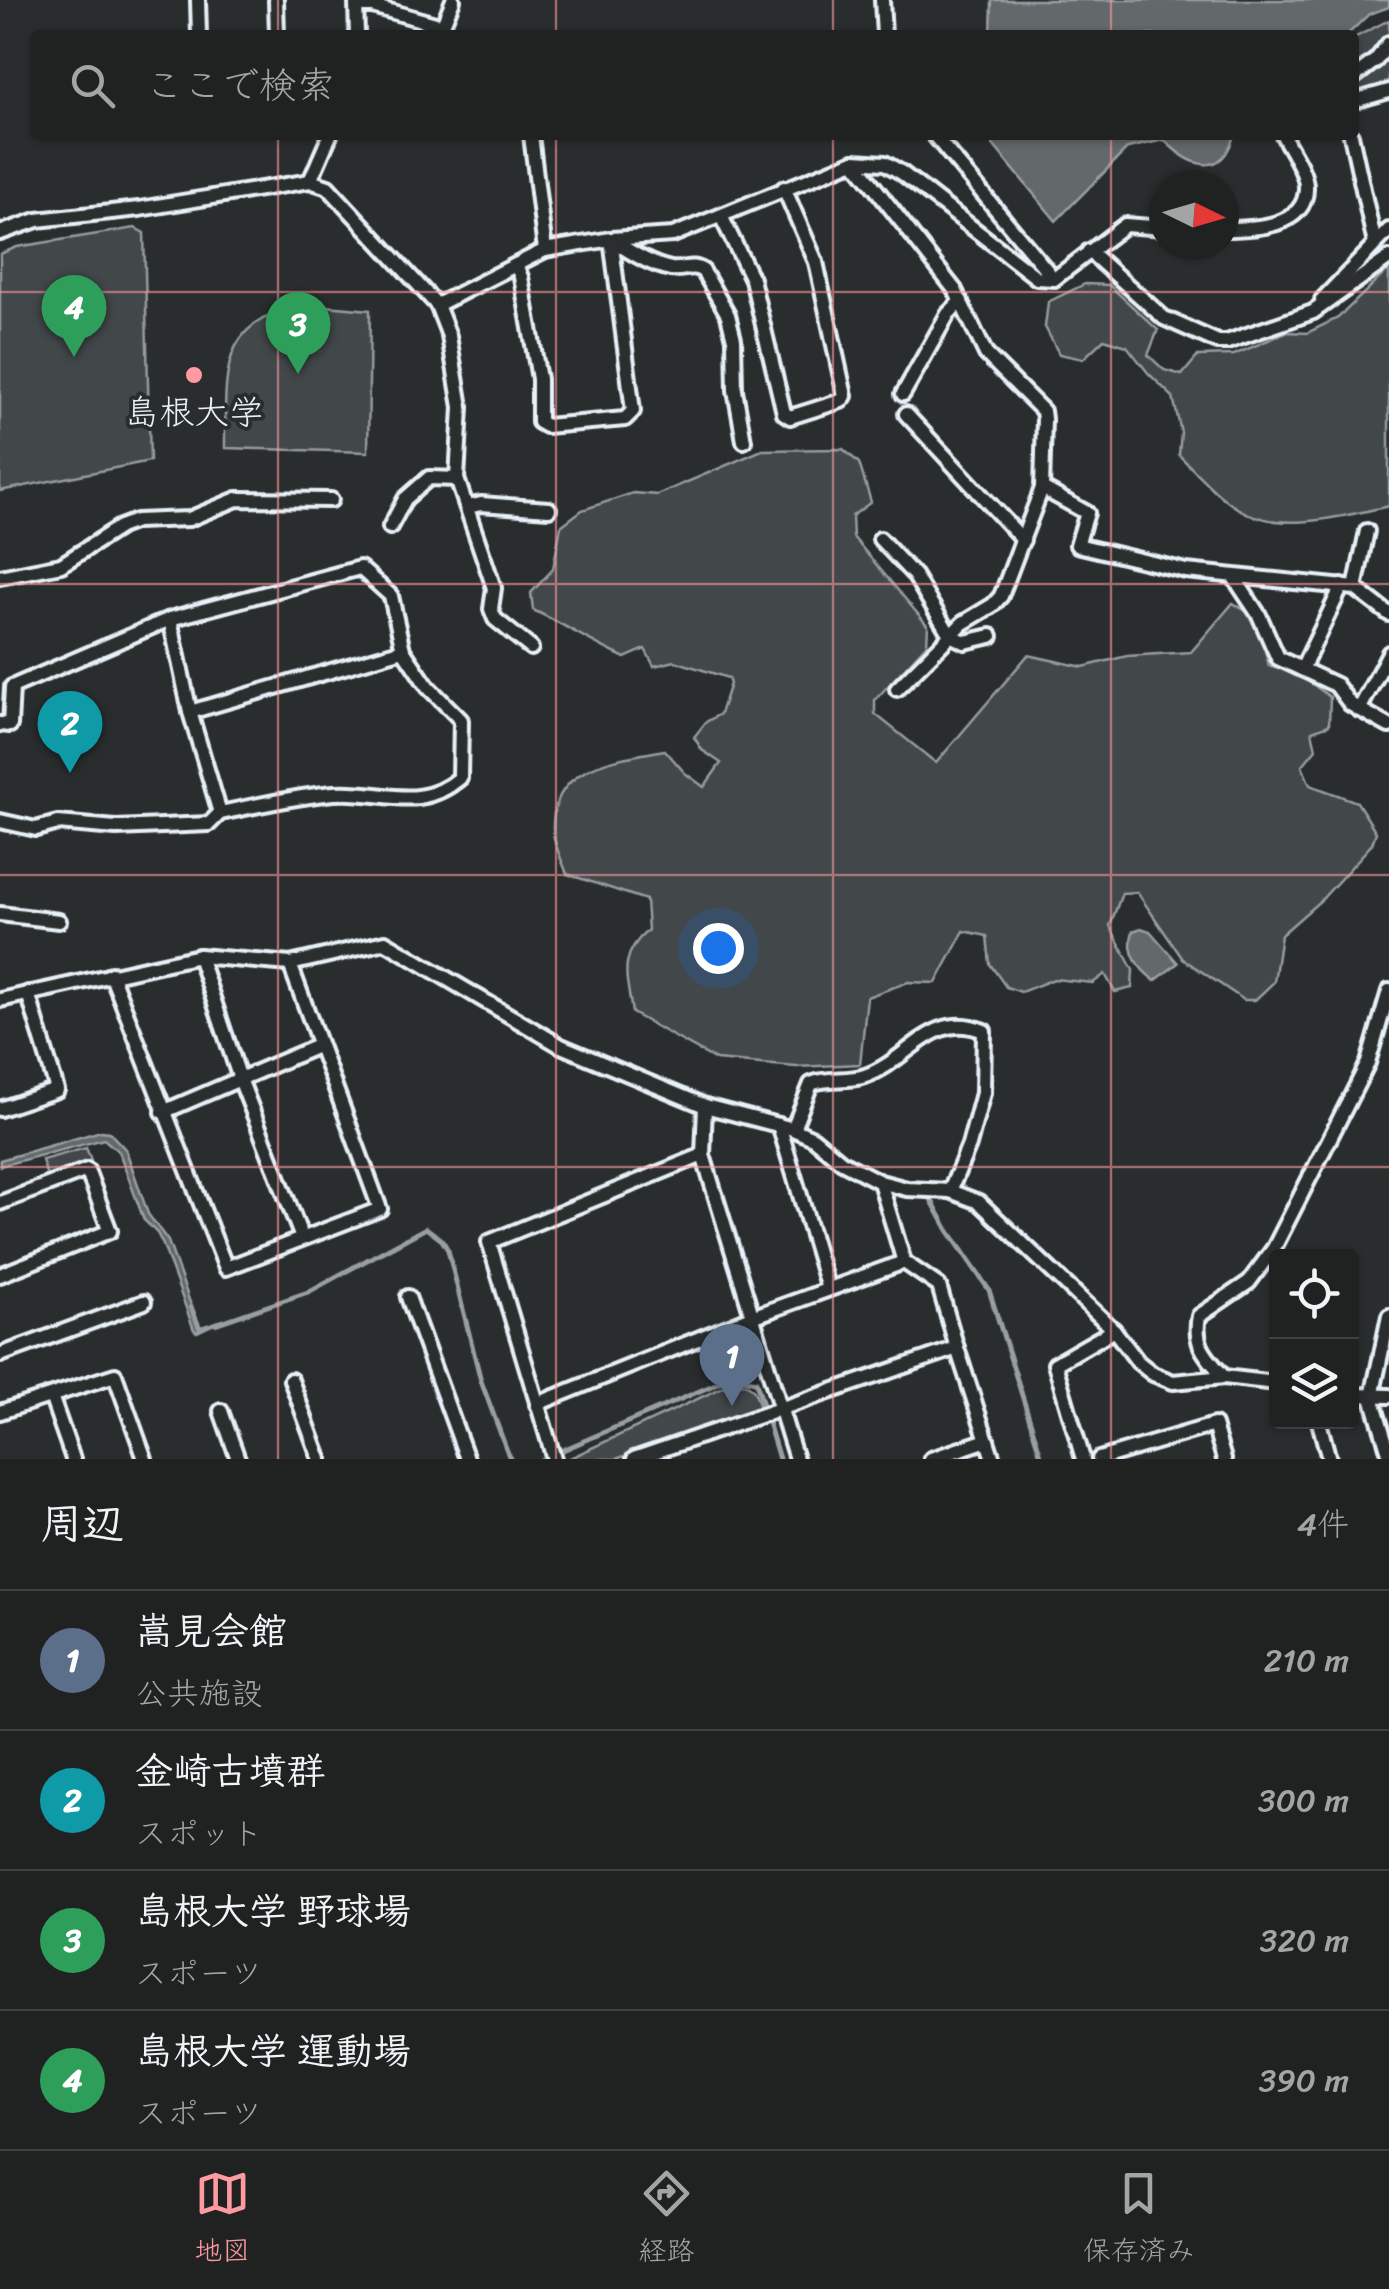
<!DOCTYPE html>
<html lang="ja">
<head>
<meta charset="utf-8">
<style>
  body { margin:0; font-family:Sriracha,"Klee One",sans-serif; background:#282a2a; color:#f1f3f6 }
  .controls { position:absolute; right:30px; bottom:30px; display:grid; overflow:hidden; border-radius:10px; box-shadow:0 2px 8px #0004 }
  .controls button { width:90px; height:90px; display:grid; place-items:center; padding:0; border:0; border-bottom:2px solid #3d3f40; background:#202222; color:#f1f3f6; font:50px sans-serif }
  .compass { position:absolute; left:1149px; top:170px; width:90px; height:90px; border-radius:50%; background:#202222; box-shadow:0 2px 8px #0004; rotate:95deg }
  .you { position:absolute; left:718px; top:948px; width:35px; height:35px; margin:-25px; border:8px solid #fff; border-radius:50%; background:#1a73e8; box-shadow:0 0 0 15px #1a73e833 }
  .badge { display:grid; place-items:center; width:65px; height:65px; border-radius:50%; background:#ff9aa2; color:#fff; font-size:32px; font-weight:700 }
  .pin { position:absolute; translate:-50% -82px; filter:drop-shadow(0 2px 5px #0008) }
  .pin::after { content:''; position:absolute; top:52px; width:35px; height:30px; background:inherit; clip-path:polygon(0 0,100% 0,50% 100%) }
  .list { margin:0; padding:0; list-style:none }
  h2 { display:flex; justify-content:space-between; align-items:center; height:130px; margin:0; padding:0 40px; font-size:42px }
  h2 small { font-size:32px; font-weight:400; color:#a2a4a5 }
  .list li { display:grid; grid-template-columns:65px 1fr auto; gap:30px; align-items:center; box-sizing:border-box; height:140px; padding:0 40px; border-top:2px solid #3d3f40 }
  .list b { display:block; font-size:38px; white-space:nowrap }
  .list p { margin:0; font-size:32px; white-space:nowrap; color:#a2a4a5 }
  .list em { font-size:32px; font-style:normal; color:#a2a4a5 }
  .icon { flex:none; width:55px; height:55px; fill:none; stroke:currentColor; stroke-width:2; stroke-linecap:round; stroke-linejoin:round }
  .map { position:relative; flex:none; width:1389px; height:1459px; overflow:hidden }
  .search { position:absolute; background:#202222; box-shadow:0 2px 8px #0004; left:30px; right:30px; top:30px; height:110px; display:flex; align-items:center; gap:25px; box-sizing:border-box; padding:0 35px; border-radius:10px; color:#a2a4a5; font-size:38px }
  .sheet { height:690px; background:#202222 }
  nav { display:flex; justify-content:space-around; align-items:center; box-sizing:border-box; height:140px; border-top:2px solid #3d3f40; background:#202222; font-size:28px; color:#a2a4a5 }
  nav a { display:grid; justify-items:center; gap:5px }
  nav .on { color:#ff9aa2 }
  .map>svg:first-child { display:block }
</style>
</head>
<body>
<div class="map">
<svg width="1389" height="1459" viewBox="0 0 1389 1459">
  <rect width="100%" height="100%" fill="#2a2d2e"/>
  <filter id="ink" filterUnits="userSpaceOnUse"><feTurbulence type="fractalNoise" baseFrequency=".01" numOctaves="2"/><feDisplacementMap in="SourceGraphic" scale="20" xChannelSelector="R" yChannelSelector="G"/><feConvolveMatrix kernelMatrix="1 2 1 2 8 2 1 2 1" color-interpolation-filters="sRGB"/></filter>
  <g filter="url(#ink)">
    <g fill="#424648" stroke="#959ca0" stroke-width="2.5">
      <polygon points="1389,20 1389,85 1354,92 1354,38"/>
      <polygon points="135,228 144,233 150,461 0,491 0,254 17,247"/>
      <path d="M 1389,269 L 1389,506 C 1343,516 1280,535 1237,508 C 1215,494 1197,473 1179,455 L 1181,432 L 1173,397 L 1149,374 L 1127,346 L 1104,339 L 1083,359 L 1059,354 L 1045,327 L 1048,302 L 1085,284 L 1109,285 L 1158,330 L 1148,355 L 1164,370 L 1182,375 L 1198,356 L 1234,355 L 1287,332 L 1307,333 L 1338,318 Z"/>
      <path d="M 315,305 L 370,310 L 368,452 L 225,448 C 225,368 219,315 315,305 Z"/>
      <path d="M 843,449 L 859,463 L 871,502 L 852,516 L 853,537 L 928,626 L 927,644 L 875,700 L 875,714 L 936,763 L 1028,655 L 1083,667 L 1127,656 L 1191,652 L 1233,603 L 1257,618 L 1269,666 L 1292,669 L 1330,697 L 1329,725 L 1312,731 L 1316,749 L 1302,766 L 1310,785 L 1357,802 L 1376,832 L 1372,844 L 1322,899 L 1281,935 L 1274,982 L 1255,1000 L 1244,1000 L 1183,959 L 1137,892 L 1122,893 L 1110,926 L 1133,970 L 1132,988 L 1115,992 L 1105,974 L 1093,983 L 1054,979 L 1021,992 L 1006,987 L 990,964 L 987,936 L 964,931 L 936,983 L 908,982 L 867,997 L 860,1064 L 796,1067 L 716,1060 L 632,1013 C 627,976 617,957 648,930 L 646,900 L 567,874 C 562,860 553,844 553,829 C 551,765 615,759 665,750 L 685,773 L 704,787 L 721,763 L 702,750 L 694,737 L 706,722 L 720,714 L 730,684 L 728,678 L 675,661 L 654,666 L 645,649 L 625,658 C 592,643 565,625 533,610 L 531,593 L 553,569 L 561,526 L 582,510 L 633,493 L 657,495 L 762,450 Z"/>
      <polygon points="86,1148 91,1160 47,1177 42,1160"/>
      <path d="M 734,1382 C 753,1384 755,1390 760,1408 L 616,1459 L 568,1459 Z"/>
    </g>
    <g fill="#63686b" stroke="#989fa3" stroke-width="2.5">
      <polygon points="992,0 1389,0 1389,7 1369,14 1347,35 991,35"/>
      <path d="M 985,135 L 1234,135 C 1221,182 1188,164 1164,140 L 1128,148 L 1056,221 Z"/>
      <path d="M 1141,928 L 1150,931 L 1178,963 L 1155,981 C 1138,968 1126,953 1133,931 Z"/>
      <polygon points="101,1131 109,1132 126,1150 148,1214 168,1241 198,1325 201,1327 220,1321 197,1332 194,1330 163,1245 157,1233 144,1220 119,1152 104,1139 0,1166 0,1160"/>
    </g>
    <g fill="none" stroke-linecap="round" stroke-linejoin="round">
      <g stroke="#989fa3" stroke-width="5">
        <polyline points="927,1192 948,1230 989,1290 1042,1459"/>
        <polyline points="191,1307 200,1329"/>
        <polyline points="215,1324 308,1292 426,1228 442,1240 448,1250 481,1381 510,1459"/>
        <polyline points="542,1459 732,1377 756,1382 779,1459"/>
      </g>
      <defs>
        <g id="minor">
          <polyline points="198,0 199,35"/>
          <polyline points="276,0 277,35"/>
          <polyline points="882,0 884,35"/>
          <polyline points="356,3 357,35"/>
          <polyline points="357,6 372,6 439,25 444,22 453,0"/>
          <polyline points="1354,77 1376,60 1389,43"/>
          <polyline points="1354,101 1389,91"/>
          <polyline points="531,135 545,250"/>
          <polyline points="934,135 1054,279"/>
          <polyline points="1351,135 1375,244"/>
          <polyline points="854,161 955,290 986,354 1043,411 1044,419 1042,488 1001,596 993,605 963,623 897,689"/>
          <polyline points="310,181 330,135"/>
          <polyline points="721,216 752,279 784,413 790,417 841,401 845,396 816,262 784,188"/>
          <path d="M 1224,229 C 1252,229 1308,228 1306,186 C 1305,169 1290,150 1283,135"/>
          <polyline points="0,233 37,220 139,209 310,181 328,187 437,305 545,250 611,239 673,235 854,161 885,163 902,173 1037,278 1054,279 1125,225 1164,228"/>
          <path d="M 611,239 C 628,251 650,265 671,269 C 684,271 692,263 703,271 L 728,315 L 734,339 L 735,390 L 744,441"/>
          <polyline points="1089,251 1164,318 1218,342 1227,342 1313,312 1389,258"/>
          <polyline points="516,265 521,277 539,379 539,422 546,426 625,419 633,411 611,239"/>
          <polyline points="1322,300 1389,230"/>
          <polyline points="437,305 449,336 461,407 457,479 494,588 491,609 495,619 531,648"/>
          <polyline points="903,394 948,314 961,301"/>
          <polyline points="906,414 1023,540"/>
          <polyline points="1042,488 1087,513 1077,545 1186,571 1355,588 1389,614"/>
          <polyline points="468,507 481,504 549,509"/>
          <polyline points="390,527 405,499 429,478 457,479"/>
          <polyline points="880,539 914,575 950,635 965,642 991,636"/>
          <polyline points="0,577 61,565 120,527 136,521 189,519 237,499 331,500"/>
          <polyline points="1235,579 1259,615 1278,658 1336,685 1350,704 1389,726"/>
          <polyline points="1355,588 1367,531"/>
          <polyline points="170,619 190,712 220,813"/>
          <polyline points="1302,669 1342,586"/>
          <polyline points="1359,710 1389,653"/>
          <polyline points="190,712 403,650"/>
          <path d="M 0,724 L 10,725 L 12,687 L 170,619 L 360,568 L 391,596 L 403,650 L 428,687 L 461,720 L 460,778 C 417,814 382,789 334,793 C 296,796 257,806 220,813 L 209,824 L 116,828 L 58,823 L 36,829 L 0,821"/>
          <polyline points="0,914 59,921"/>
          <polyline points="111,974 226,1268 380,1209 290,964"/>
          <polyline points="0,1000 199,956 290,964 385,942 561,1046 705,1106 793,1129 813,1138 842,1162 880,1182 907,1189 950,1191 979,1202 1114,1330 1138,1362 1153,1374 1173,1382 1224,1377 1276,1383"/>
          <polyline points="705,1106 703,1155 796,1459"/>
          <polyline points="0,1109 57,1090 28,993"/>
          <polyline points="163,1112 240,1079 199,956"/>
          <polyline points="779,1125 828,1289"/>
          <path d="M 793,1129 L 811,1084 C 828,1077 847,1082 865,1076 C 909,1061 932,1009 984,1031 L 983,1093 L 969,1145 L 950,1191"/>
          <polyline points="880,1182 904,1262"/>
          <polyline points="0,1203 87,1170 110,1231 0,1275"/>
          <polyline points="302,1238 240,1079 318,1046"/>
          <polyline points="408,1297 467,1459"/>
          <polyline points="1389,1316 1372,1397 1389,1453"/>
          <polyline points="0,1355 144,1302"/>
          <path d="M 1224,1377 C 1206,1356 1193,1345 1199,1316 L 1249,1282 L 1274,1248 L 1368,1063 L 1389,991"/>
          <polyline points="291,1380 320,1459"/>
          <polyline points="1352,1395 1389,1396"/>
          <polyline points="51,1396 73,1459"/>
          <polyline points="537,1404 752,1317 904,1262 939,1286 957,1348"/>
          <polyline points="221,1411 238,1459"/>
          <polyline points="0,1412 115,1375 145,1459"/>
          <polyline points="1319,1422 1329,1459"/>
          <polyline points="554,1459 489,1242 703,1155"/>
          <polyline points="634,1459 957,1348 993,1459"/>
          <polyline points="931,1459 987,1440"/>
          <polyline points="1083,1459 1055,1364 1114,1330"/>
          <polyline points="1099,1459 1214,1425 1224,1459"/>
        </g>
      </defs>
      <use href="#minor" stroke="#e8f1f8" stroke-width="20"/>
      <use href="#minor" stroke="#2a2d2e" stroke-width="12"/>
    </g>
  </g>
  <path fill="none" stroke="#ff9aa2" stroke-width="2.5" stroke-opacity="0.55" d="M 278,0 L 278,35M 556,0 L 556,35M 833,0 L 833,35M 1111,0 L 1111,35M 278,135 L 278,1459M 556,135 L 556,1459M 833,135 L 833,1459M 1111,135 L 1111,1459M 0,292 L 1389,292M 0,584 L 1389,584M 0,875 L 1389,875M 0,1167 L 1389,1167"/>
  <circle fill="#ff9aa2" stroke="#2a2d2e" stroke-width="4" cx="194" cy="375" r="10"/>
  <g text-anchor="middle" stroke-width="8" stroke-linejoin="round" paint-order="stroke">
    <g font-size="35" fill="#e8f1f8" stroke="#2a2d2e">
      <text x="194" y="424">島根大学</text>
    </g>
  </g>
</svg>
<div class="controls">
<button><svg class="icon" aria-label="locate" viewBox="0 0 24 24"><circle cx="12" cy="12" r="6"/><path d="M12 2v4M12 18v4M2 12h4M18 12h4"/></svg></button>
<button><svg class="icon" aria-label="layers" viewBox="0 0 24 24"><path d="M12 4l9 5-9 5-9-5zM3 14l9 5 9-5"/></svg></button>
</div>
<svg class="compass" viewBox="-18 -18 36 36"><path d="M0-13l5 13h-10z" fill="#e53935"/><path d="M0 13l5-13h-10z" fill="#a2a4a5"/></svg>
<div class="you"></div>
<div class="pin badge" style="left:732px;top:1406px;background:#5c6f8a">1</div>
<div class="pin badge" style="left:70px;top:773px;background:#0f9aa8">2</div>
<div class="pin badge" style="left:298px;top:374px;background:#2e9e5b">3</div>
<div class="pin badge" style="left:74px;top:357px;background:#2e9e5b">4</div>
<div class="search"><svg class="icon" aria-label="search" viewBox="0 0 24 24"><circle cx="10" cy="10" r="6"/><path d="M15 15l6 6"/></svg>ここで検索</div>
</div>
<section class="sheet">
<h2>周辺<small>4件</small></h2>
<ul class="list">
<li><span class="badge" style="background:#5c6f8a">1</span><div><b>嵩見会館</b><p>公共施設</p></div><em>210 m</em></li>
<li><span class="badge" style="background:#0f9aa8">2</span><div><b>金崎古墳群</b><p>スポット</p></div><em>300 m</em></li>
<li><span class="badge" style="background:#2e9e5b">3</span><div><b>島根大学 野球場</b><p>スポーツ</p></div><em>320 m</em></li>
<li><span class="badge" style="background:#2e9e5b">4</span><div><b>島根大学 運動場</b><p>スポーツ</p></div><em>390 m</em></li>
</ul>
</section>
<nav>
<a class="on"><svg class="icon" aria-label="map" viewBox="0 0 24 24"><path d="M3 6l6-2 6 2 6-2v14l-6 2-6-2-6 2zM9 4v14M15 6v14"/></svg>地図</a>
<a><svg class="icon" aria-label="directions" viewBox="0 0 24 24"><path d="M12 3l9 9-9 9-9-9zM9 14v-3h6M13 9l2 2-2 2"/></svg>経路</a>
<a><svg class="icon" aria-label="saved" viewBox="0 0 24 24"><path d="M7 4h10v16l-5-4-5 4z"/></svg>保存済み</a>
</nav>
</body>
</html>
